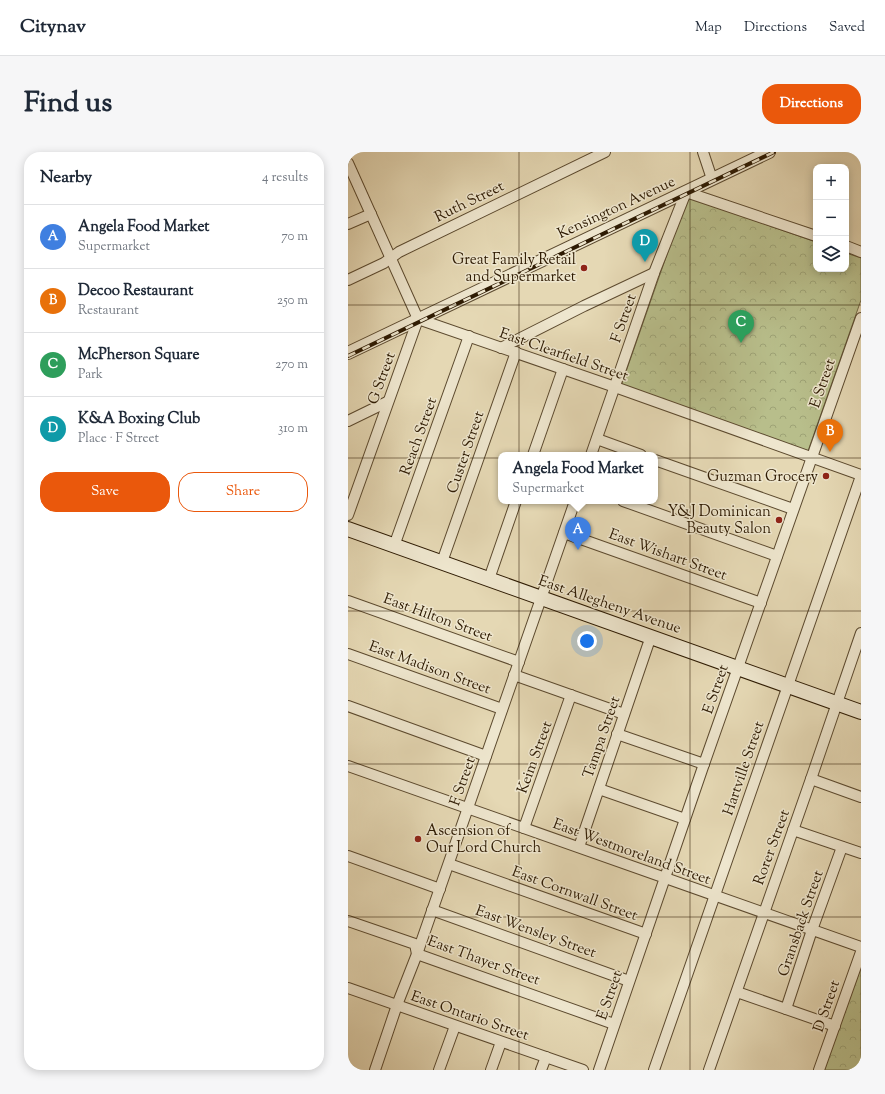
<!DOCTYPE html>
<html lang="en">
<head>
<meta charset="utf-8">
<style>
  body { margin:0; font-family:"Sorts Mill Goudy",serif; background:#f6f6f7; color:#1f2937 }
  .controls { position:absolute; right:12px; top:12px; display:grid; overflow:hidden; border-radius:8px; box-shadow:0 2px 10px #0003 }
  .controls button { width:36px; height:36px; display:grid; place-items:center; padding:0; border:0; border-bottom:1px solid #e0e1e3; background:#fff; color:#1f2937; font:20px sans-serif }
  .you { position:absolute; left:239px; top:489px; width:14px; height:14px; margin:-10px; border:3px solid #fff; border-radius:50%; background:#1a73e8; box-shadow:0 0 0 6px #1a73e833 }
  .badge { display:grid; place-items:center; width:26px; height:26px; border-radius:50%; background:#ea580c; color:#fff; font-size:13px; font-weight:700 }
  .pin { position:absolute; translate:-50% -33px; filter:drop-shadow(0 1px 2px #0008) }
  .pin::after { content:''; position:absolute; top:21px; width:14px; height:12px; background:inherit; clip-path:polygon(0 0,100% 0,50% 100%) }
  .popup { position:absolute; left:150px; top:300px; width:160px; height:52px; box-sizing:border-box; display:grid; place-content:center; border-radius:8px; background:#fff; filter:drop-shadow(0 1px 3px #0005); font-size:13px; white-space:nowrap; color:#747a83 }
  .popup b { font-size:15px; color:#1f2937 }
  .popup::after { content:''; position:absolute; left:50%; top:100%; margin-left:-8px; border:8px solid transparent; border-top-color:#fff }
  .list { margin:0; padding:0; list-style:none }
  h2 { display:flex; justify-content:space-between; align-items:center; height:52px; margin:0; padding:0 16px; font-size:17px }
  h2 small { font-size:13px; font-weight:400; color:#747a83 }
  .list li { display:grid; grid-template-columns:26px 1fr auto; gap:12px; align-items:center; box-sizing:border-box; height:64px; padding:0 16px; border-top:1px solid #e0e1e3 }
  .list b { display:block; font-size:15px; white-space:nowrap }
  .list p { margin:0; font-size:13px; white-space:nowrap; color:#747a83 }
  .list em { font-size:13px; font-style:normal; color:#747a83 }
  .actions { display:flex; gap:8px; padding:12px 16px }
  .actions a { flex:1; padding:9px 0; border:1px solid #ea580c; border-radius:16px; text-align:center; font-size:14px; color:#ea580c }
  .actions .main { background:#ea580c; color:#fff }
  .icon { flex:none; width:22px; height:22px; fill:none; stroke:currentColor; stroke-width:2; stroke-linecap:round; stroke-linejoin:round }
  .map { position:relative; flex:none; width:513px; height:918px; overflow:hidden; border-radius:16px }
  header { display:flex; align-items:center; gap:24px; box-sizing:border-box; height:56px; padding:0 20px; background:#fff; border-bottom:1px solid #e0e1e3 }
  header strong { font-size:19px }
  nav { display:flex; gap:22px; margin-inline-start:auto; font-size:14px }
  .intro { display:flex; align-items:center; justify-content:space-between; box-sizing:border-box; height:96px; padding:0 24px }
  h1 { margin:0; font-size:28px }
  .button { padding:10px 18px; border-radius:16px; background:#ea580c; color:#fff; font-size:14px; font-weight:700 }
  main { display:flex; gap:24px; padding:0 24px }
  aside { flex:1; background:#fff; border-radius:16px; box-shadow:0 2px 10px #0003 }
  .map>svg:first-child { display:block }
</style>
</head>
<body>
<header>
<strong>Citynav</strong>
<nav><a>Map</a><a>Directions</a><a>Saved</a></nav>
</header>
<div class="intro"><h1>Find us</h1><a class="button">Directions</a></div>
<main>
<aside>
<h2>Nearby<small>4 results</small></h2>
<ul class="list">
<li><span class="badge" style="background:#3f7fe0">A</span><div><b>Angela Food Market</b><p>Supermarket</p></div><em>70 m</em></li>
<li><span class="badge" style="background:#e8710a">B</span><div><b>Decoo Restaurant</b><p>Restaurant</p></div><em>250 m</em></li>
<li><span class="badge" style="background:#2e9e5b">C</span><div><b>McPherson Square</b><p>Park</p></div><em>270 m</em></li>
<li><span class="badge" style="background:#0f9aa8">D</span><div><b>K&amp;A Boxing Club</b><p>Place · F Street</p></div><em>310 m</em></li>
</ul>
<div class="actions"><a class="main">Save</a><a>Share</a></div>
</aside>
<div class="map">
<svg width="513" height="918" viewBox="0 0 513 918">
  <defs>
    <pattern id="park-crowns" width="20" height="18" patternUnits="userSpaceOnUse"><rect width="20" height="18" fill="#b8be8b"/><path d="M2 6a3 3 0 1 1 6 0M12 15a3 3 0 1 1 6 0" fill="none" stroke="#9ea376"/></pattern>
  </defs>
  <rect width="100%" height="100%" fill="#e5d8b4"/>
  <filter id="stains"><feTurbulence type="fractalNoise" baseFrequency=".005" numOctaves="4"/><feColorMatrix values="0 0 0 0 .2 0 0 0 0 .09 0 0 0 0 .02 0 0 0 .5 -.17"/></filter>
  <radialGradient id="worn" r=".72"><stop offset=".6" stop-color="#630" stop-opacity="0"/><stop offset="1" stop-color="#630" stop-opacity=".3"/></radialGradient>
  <g fill="url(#park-crowns)" stroke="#736c47">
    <polygon points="339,45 468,90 468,117 498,117 498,101 513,106 513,148 460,299 273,234"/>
    <polygon points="513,800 513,918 471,918"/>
  </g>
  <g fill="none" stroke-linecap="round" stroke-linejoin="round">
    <defs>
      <g id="minor">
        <polyline points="355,0 364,27"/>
        <polyline points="0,11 70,167 267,235 513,323"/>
        <polyline points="0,72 23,62"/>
        <polyline points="498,94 513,100"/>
        <polyline points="0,128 36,111 51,100 257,0"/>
        <polyline points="153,196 236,154 306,121"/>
        <polyline points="0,269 39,250"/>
        <polyline points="249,287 293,303"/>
        <polyline points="185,303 215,217"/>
        <polyline points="243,303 306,121 338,40 468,84"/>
        <polyline points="307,308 445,357"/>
        <polyline points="275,349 429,404"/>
        <polyline points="0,363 70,167"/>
        <polyline points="216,381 413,451"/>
        <polyline points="46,394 121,184"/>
        <polyline points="94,410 168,200"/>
        <polyline points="141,427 168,349"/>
        <polyline points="0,449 171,510"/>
        <polyline points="0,502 154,557"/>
        <polyline points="166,523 276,562"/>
        <polyline points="0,554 138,604"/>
        <polyline points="269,582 356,612"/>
        <polyline points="0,614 513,795"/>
        <polyline points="463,627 513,645"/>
        <polyline points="251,637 337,667"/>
        <polyline points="176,676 223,543"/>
        <polyline points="445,678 513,701"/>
        <polyline points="231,695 303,484"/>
        <polyline points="0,704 92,737"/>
        <polyline points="101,712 298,782"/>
        <polyline points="84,758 281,829"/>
        <polyline points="0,769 67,792 69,802 266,872"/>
        <polyline points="0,836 235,918"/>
        <polyline points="389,840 487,874"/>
        <polyline points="438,857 464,778 494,695"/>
        <polyline points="27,918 49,853 69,802 227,349"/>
        <polyline points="91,918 107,874"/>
        <polyline points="143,918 153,890"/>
        <polyline points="193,918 198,905"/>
        <polyline points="251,918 356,612 513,166"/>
        <polyline points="306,918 513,324"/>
        <polyline points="361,918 463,627 513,481"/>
        <polyline points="471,918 513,800"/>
      </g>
      <polyline id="tertiary" points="0,201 421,0"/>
      <polyline id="secondary" points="0,377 513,560"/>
    </defs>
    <use href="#minor" stroke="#5c4a2f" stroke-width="12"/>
    <use href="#tertiary" stroke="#5c4a2f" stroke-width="14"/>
    <use href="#secondary" stroke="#2e1b03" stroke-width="16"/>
    <use href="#minor" stroke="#eee6ce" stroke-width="10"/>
    <use href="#tertiary" stroke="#eee6ce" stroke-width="12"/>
    <use href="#secondary" stroke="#eee6ce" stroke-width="14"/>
    <defs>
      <polyline id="rail" points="0,204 426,0"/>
    </defs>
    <use href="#rail" stroke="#2e1b03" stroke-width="4"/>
    <use href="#rail" stroke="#eee6ce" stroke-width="2.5" stroke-dasharray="8" stroke-linecap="butt"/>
  </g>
  <path fill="none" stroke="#2e1b03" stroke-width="1" stroke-opacity="0.55" d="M 171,0 L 171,918M 342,0 L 342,918M 0,153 L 513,153M 0,306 L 513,306M 0,459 L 513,459M 0,612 L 513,612M 0,765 L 513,765"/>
  <g fill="#8f2418" stroke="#eee6ce" stroke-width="1.5">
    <circle cx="236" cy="116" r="4"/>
    <circle cx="478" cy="324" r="4"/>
    <circle cx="431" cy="368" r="4"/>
    <circle cx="70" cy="687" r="4"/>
  </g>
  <g text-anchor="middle" stroke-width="3" stroke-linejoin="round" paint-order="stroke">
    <g font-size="15" fill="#2e1b03" stroke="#eee6ce">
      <text transform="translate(121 49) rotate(-26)" y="5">Ruth Street</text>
      <text transform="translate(268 55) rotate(-25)" y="5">Kensington Avenue</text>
      <text transform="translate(275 166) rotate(-71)" y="5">F Street</text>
      <text transform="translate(216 202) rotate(19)" y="5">East Clearfield Street</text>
      <text transform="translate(33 226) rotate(-70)" y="5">G Street</text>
      <text transform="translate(474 231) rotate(-71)" y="5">E Street</text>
      <text transform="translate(70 284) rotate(-70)" y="5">Reach Street</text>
      <text transform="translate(117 300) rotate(-71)" y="5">Custer Street</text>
      <text transform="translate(320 402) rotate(20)" y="5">East Wishart Street</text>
      <text transform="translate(262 452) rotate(19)" y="5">East Allegheny Avenue</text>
      <text transform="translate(90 465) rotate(20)" y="5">East Hilton Street</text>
      <text transform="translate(82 515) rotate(20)" y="5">East Madison Street</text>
      <text transform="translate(367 537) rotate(-71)" y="5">E Street</text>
      <text transform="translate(253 585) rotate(-71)" y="5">Tampa Street</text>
      <text transform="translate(186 605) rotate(-70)" y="5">Keim Street</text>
      <text transform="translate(395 616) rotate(-71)" y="5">Hartville Street</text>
      <text transform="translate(114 629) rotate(-71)" y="5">F Street</text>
      <text transform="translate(423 695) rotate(-70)" y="5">Rorer Street</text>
      <text transform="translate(284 699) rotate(20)" y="5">East Westmoreland Street</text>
      <text transform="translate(227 741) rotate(20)" y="5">East Cornwall Street</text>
      <text transform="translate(452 771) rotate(-71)" y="5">Gransback Street</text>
      <text transform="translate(188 779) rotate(20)" y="5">East Wensley Street</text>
      <text transform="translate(136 808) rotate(20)" y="5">East Thayer Street</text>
      <text transform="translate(261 843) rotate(-71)" y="5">E Street</text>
      <text transform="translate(478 854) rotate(-71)" y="5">D Street</text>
      <text transform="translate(122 863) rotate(19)" y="5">East Ontario Street</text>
    </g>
    <g font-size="15" fill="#2e1b03" stroke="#eee6ce" text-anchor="end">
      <text x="228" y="112">Great Family Retail<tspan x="228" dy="17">and Supermarket</tspan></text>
      <text x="470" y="329">Guzman Grocery</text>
      <text x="423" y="364">Y&amp;J Dominican<tspan x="423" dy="17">Beauty Salon</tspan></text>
      <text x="78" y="683" text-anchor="start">Ascension of<tspan x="78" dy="17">Our Lord Church</tspan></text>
    </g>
  </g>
  <rect width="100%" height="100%" filter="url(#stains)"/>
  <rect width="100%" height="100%" fill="url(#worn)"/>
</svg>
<div class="controls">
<button>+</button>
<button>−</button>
<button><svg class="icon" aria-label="layers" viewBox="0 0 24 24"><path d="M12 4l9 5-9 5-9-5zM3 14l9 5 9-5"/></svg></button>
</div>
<div class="you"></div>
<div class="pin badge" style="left:230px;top:398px;background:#3f7fe0">A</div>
<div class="popup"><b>Angela Food Market</b>Supermarket</div>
<div class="pin badge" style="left:482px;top:300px;background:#e8710a">B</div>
<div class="pin badge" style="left:393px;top:191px;background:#2e9e5b">C</div>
<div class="pin badge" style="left:297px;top:110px;background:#0f9aa8">D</div>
</div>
</main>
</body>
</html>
